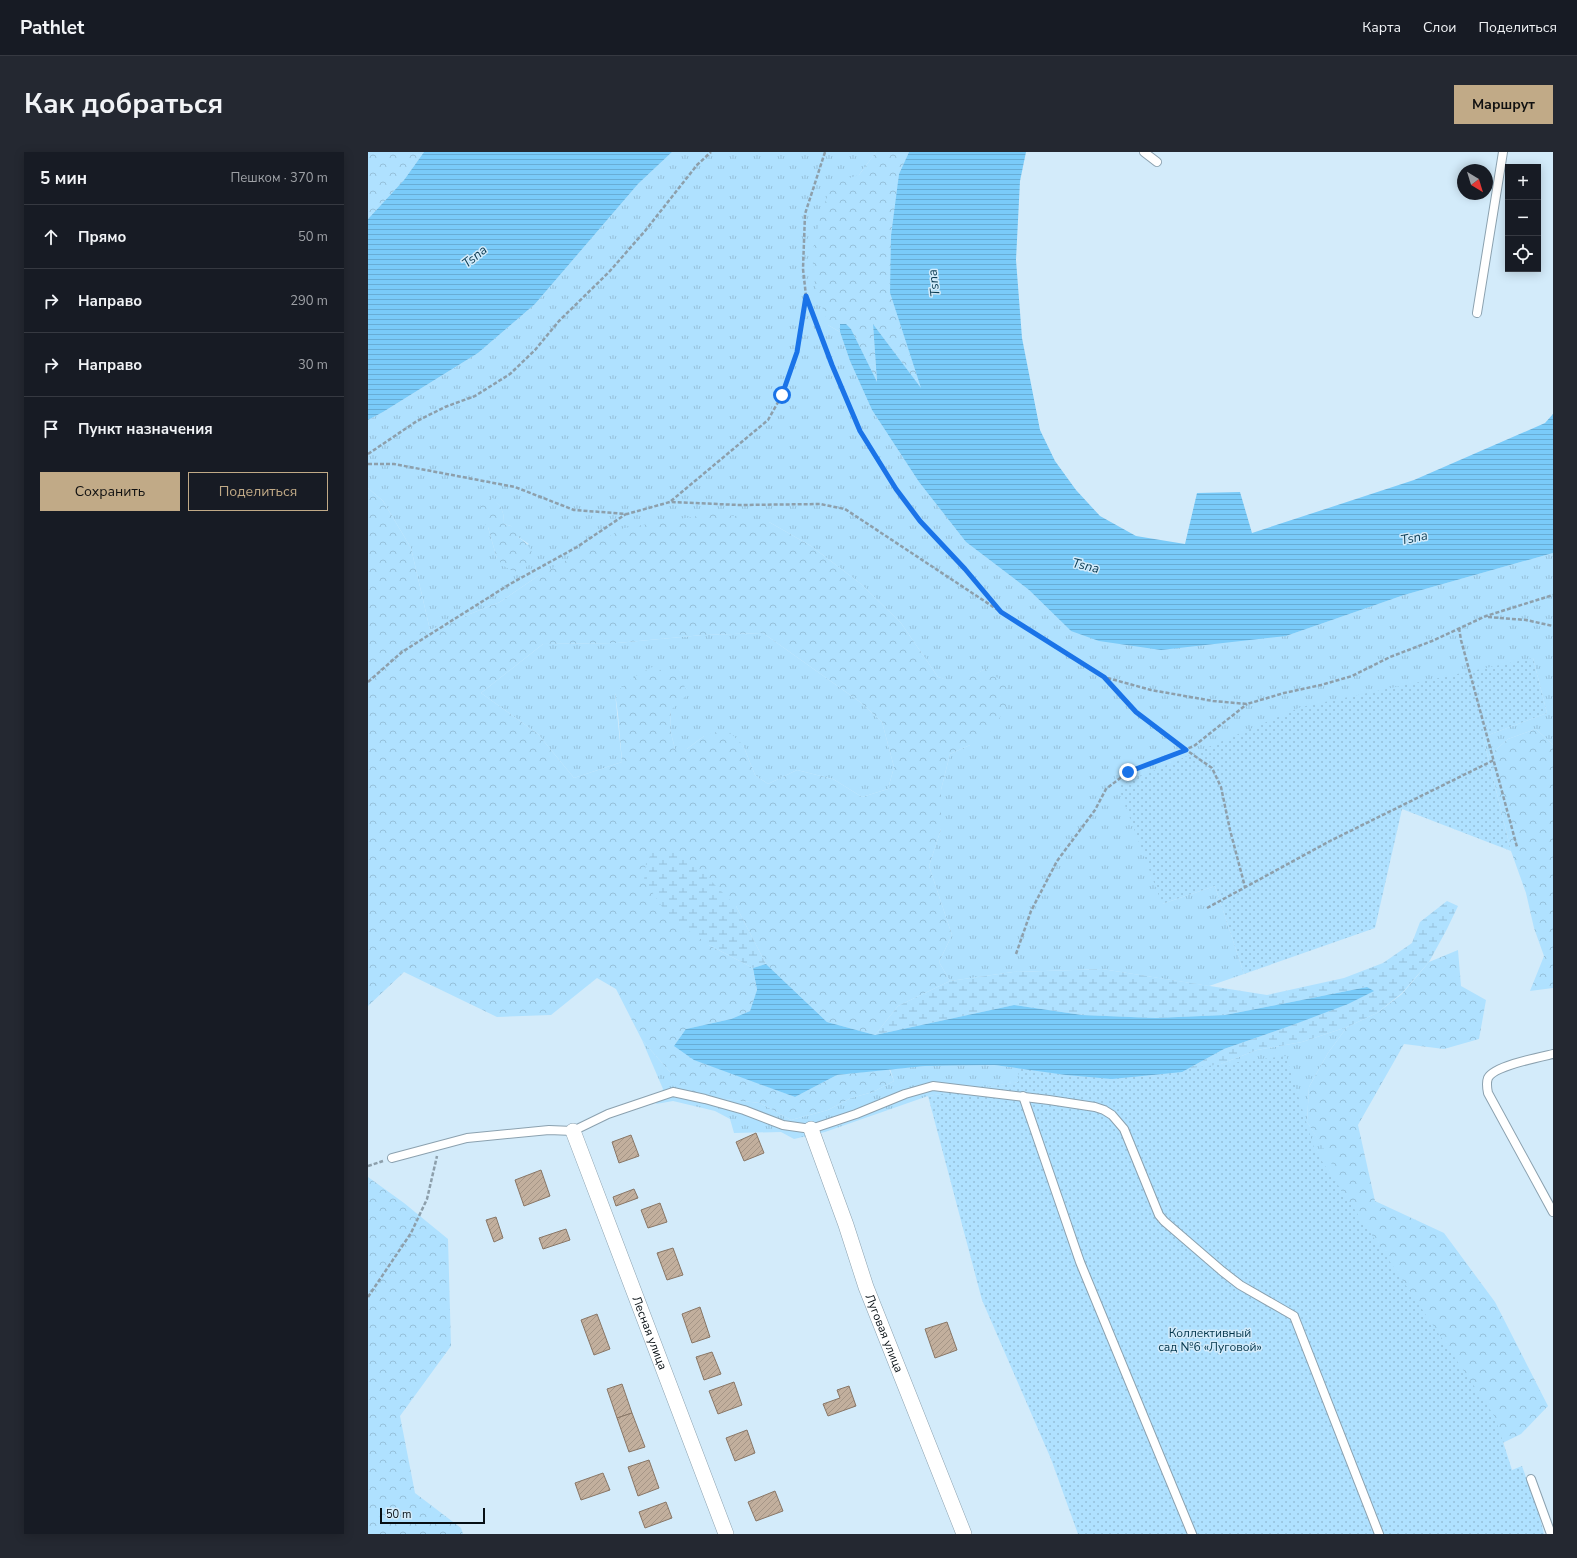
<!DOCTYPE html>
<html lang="ru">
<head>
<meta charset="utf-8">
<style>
  body { margin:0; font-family:"Nunito Sans",sans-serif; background:#242831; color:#f1f3f6 }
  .controls { position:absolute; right:12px; top:12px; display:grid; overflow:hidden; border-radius:0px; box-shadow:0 2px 10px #0003 }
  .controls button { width:36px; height:36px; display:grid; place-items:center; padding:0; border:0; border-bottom:1px solid #363941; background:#171b24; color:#f1f3f6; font:20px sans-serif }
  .compass { position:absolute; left:1089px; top:12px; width:36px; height:36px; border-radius:50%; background:#171b24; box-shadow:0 2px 10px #0003; rotate:142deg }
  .scale { position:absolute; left:12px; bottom:10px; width:105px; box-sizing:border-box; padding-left:4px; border:2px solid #070f14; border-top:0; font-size:11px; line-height:14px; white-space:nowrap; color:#070f14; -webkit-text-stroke:3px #d3ebfa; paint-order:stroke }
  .stop { position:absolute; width:12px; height:12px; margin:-9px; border:3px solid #1a73e8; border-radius:50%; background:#fff }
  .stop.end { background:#1a73e8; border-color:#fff; box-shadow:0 1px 4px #0008 }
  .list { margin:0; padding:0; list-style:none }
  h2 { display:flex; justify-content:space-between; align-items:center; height:52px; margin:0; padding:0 16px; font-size:17px }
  h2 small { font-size:13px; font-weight:400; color:#9ea1a6 }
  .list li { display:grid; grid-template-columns:26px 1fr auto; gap:12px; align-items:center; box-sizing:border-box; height:64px; padding:0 16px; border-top:1px solid #363941 }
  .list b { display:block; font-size:15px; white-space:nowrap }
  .list em { font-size:13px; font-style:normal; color:#9ea1a6 }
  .actions { display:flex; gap:8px; padding:12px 16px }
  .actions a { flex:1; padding:9px 0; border:1px solid #c1aa87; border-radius:0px; text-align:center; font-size:14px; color:#c1aa87 }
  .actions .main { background:#c1aa87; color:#111 }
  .icon { flex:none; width:22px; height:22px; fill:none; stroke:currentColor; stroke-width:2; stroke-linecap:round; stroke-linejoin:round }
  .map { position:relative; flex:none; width:1185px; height:1382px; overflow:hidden; border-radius:0px }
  header { display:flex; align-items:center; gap:24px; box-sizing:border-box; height:56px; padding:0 20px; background:#171b24; border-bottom:1px solid #363941 }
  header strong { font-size:19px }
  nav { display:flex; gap:22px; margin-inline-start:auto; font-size:14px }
  .intro { display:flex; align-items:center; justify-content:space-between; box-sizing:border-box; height:96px; padding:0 24px }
  h1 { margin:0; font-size:28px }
  .button { padding:10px 18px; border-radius:0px; background:#c1aa87; color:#111; font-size:14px; font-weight:700 }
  main { display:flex; gap:24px; padding:0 24px }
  aside { flex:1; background:#171b24; border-radius:0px; box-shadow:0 2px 10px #0003 }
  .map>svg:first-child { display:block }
</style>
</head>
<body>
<header>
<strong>Pathlet</strong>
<nav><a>Карта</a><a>Слои</a><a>Поделиться</a></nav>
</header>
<div class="intro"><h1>Как добраться</h1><a class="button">Маршрут</a></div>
<main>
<aside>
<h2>5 мин<small>Пешком · 370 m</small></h2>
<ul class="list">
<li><svg class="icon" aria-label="ahead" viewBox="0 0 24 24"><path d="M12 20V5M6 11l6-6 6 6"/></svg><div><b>Прямо</b></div><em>50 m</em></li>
<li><svg class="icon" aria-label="right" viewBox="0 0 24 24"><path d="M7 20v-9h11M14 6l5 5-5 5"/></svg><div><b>Направо</b></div><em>290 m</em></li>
<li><svg class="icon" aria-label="right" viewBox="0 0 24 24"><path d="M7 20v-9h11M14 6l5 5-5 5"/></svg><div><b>Направо</b></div><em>30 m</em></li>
<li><svg class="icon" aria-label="arrive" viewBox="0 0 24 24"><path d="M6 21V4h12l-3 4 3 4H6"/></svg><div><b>Пункт назначения</b></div></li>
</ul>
<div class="actions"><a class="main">Сохранить</a><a>Поделиться</a></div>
</aside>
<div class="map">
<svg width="1185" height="1382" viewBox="0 0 1185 1382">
  <defs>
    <pattern id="grass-tufts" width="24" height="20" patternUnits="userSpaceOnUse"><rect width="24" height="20" fill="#afe1ff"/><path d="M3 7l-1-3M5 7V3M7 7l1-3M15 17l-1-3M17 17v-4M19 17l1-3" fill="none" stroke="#95c0da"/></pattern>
    <pattern id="forest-crowns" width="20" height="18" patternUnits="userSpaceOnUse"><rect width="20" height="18" fill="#afe1ff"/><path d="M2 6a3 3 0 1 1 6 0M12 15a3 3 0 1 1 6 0" fill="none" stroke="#95c0da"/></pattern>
    <pattern id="wetland-marsh" width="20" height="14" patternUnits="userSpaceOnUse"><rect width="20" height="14" fill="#afe1ff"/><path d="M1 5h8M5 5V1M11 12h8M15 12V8" fill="none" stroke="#95c0da"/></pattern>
    <pattern id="park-dots" width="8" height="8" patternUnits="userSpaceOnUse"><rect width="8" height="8" fill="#afe1ff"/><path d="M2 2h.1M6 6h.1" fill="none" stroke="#95c0da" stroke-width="1.8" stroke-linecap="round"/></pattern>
    <pattern id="water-rules" width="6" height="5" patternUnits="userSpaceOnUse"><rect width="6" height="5" fill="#7acbf9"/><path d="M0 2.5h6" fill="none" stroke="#68add5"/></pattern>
    <pattern id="building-hatch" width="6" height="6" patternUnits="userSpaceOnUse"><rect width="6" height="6" fill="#c2af9d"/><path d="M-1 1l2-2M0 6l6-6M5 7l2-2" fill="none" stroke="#a59586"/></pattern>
  </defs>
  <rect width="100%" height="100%" fill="#d3ebfa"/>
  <g fill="url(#grass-tufts)" fill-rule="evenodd">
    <path d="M 304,0 L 508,0 L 491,23 L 460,173 L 472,180 L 482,209 L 504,258 L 551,330 L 598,390 L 661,438 L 703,479 L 918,484 L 1036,443 L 1185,401 L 1185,593 L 1168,577 L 1140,587 L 1120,605 L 1115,585 L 1179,561 L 1165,506 L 794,752 L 847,734 L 876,822 L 841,834 L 734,817 L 645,820 L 582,829 L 571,810 L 584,783 L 561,714 L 573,677 L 573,638 L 582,602 L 602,593 L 618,517 L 588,531 L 570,525 L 533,471 L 493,432 L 443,394 L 401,370 L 170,424 L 132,450 L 62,478 L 43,396 L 15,349 L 0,336 L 0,268 L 15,260 L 110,201 L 167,152 L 270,32 ZM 124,346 C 134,355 136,360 136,372 L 143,374 L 150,385 L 161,392 L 129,407 L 120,375 Z"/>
    <polygon points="395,481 492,550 514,570 526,615 520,637 494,645 465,627 429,618 400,632 387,623 375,593 336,584 319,597 307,597 302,577 303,558 247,541 254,610 206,626 170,582 113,541 175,492 249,491 335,483"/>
    <polygon points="979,875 960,901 941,935 939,970 965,1010 953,1044 850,913 889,898 934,890"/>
    <polygon points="274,888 302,920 339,945 392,951 423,968 460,958 483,946 505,940 526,929 522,917 557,914 626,913 698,923 560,944 457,980 426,987 413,980 366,981 362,967 347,959 305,949 288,952 295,937"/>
  </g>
  <g fill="url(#forest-crowns)" fill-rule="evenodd">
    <polygon points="0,0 56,0 36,28 0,67"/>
    <polygon points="508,0 541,0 531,22 522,141 554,238 505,172 509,232 483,177 473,172 472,180 460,173 447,133 444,102 453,62 464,31 491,23"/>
    <path d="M 0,336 L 15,349 L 43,396 L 62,478 L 132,450 L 170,424 L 256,376 L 348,361 L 401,370 L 443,394 L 493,432 L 533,471 L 570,525 L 588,530 L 618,517 L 639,533 L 640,552 L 624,578 L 602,593 L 582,602 L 573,638 L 573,677 L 561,714 L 584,783 L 571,810 L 582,829 L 530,854 L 507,883 L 459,870 L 398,812 L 368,754 L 341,793 L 385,816 L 389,839 L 382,859 L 363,867 L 318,877 L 390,931 L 427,945 L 469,923 L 521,917 L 526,929 L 505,940 L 483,946 L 460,958 L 423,968 L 392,951 L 339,945 L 303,933 L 302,920 L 274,888 L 248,837 L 229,826 L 183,863 L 129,865 L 36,820 L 0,854 ZM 395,481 L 492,550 L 514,570 L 526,615 L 520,637 L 494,645 L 465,627 L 429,618 L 400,632 L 387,623 L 375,593 L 358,577 L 336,584 L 319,597 L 307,597 L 302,577 L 303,558 L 320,542 L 312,525 L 284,515 L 266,525 L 247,541 L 250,562 L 254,610 L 206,626 L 170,582 L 113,541 L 175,492 L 249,491 L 335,483 Z"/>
    <path d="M 125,346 C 134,355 136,360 136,372 L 143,374 L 149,377 L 150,385 C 160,392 165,397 166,411 L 146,420 L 136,414 L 129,407 L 120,375 L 111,366 L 113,349 Z"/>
    <polygon points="1168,577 1185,593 1185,836 1162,839 1176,804 1166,776 1158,741 1143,699 1120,605 1140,587"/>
    <polygon points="1090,798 1093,834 1118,848 1111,887 1076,897 1036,892 990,973 1007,1049 1076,1081 1127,1150 1180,1254 1153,1282 1112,1302 953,1044 964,1010 939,970 941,935 960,901 979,875 1009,861 1034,842 1061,810"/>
    <polygon points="0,1025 36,1051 80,1087 83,1194 32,1264 47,1341 93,1376 95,1382 0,1382"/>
  </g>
  <g fill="url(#wetland-marsh)">
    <polygon points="285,699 306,699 320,706 368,754 398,812 385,816 341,793 301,765 276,728 278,711"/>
    <polygon points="1079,749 1090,754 1079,777 1061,810 1034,841 1009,861 979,875 934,890 889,898 850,913 814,920 856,897 922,874 1005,839 999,835 857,863 786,866 714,863 646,853 507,883 530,854 582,829 645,820 734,817 899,843 976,826 1015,811 1044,791 1052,770"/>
  </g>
  <g fill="url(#park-dots)">
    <polygon points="1165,506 1179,561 1115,585 1143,699 1034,657 1007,776 876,822 847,734 794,752 750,634 933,555"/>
    <polygon points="647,901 816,917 918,904 947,999 1127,1265 1144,1318 1154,1314 1171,1362 1176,1382 710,1382 683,1307 614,1148 560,944 650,930 651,925"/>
  </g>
  <g fill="url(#water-rules)">
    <polygon points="56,0 304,0 270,32 167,152 110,201 15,260 0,268 0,67 36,28"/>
    <polygon points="541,0 658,0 652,29 648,108 654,186 672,278 687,309 708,338 732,364 768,384 817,392 829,341 872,340 884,381 1046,328 1177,271 1185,262 1185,401 1036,443 918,484 793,498 731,489 703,479 661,438 598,390 551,330 504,258 482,209 472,180 472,172 478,172 483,177 509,230 505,172 553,236 522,141 523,84 531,22"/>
    <polygon points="398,812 459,870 507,883 646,853 714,863 787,866 857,863 999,835 1006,839 980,852 922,874 856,897 814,920 744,927 698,923 626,913 557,914 469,923 427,945 326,908 306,894 318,877 363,867 382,859 389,838 385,816"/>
  </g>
  <g fill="url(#building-hatch)" stroke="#887666">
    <polygon points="388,981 396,1001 376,1009 368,990"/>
    <polygon points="263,983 271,1004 251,1011 244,990"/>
    <polygon points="173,1018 182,1044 156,1054 147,1028"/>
    <polygon points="266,1037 270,1046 248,1054 245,1045"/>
    <polygon points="292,1051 299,1070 280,1076 273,1058"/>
    <polygon points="128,1065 135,1086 126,1090 118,1068"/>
    <polygon points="198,1077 202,1088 175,1097 171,1086"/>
    <polygon points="305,1096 315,1123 299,1128 289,1101"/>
    <polygon points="332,1155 342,1185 324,1191 314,1162"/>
    <polygon points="229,1162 242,1197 226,1203 213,1168"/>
    <polygon points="579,1170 589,1198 567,1206 557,1177"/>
    <polygon points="344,1200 353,1222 336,1228 328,1205"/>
    <polygon points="366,1230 374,1253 350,1262 341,1239"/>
    <polygon points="254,1232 264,1261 249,1266 239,1237"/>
    <polygon points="481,1234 488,1254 460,1264 455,1252 472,1246 469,1238"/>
    <polygon points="264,1261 277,1295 261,1300 249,1266"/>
    <polygon points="379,1278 387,1301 367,1309 358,1286"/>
    <polygon points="281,1308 291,1336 270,1344 260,1315"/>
    <polygon points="235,1321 242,1338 213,1348 207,1331"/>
    <polygon points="407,1339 415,1359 388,1369 380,1350"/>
    <polygon points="298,1350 304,1366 277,1376 271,1360"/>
  </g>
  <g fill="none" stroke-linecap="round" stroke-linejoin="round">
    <defs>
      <g id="lane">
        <polyline points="776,0 789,10"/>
        <polyline points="1109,161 1135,0"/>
        <path d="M 1185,902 C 1172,905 1126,914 1120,926 C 1118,931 1119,936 1120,941 L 1185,1060"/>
        <polyline points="655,944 712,1110 824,1382"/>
        <polyline points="24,1006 99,986 181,978 205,979 240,962 305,940 337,947 376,958 415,973 443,977 488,962 537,942 565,934 681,948 727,955 736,958 744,963 756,977 791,1063 796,1069 854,1119 872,1133 926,1164 1011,1382"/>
        <polyline points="1163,1327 1183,1382"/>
      </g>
      <g id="street">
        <path id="s1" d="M 443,977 L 478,1073 L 498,1135 L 596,1382"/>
        <path id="s2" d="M 205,979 L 358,1382"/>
      </g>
    </defs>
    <use href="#lane" stroke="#8ba1af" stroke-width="10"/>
    <use href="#street" stroke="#8ba1af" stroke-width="16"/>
    <g stroke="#8d9fab" stroke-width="2.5" stroke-dasharray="4 2" stroke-linecap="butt">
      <polyline points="457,0 437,62 435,117 438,144 464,213 492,279 528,337 552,369 597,417 630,457"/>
      <polyline points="0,302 49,269 77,255 107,244 142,222 167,198 191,169 241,120 277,79 329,13 343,0"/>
      <polyline points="0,312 26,312 147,335 206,358 259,362 302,350 372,353 452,352 477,357 633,460 736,525 783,538 845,549 879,552 916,541 953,533 984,524 1022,505 1064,489 1118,464 1185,443"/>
      <polyline points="303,349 400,268 414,243 429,200 438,145"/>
      <polyline points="1120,465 1158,468 1185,474"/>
      <polyline points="1091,476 1093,488 1149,695"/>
      <polyline points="736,525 768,560 791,579 844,616 853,635 862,678 877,735"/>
      <polyline points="0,530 34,500 142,432 209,395 258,362"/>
      <polyline points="839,756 962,689 1126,608"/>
      <polyline points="648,802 663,759 689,709 727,658 738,637 760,620 826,594 879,552"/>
      <polyline points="0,1014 15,1009"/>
      <polyline points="0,1145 43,1081 59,1047 69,1004"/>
    </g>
    <use href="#lane" stroke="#fff" stroke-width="8"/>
    <use href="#street" stroke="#fff" stroke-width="15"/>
  </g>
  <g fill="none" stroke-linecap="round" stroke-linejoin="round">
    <polyline stroke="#1a73e8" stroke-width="5" points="414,243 429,200 438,144 464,213 492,279 528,337 552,369 597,417 633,460 736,525 768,560 818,598 760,620"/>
  </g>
  <g text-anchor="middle" stroke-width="3" stroke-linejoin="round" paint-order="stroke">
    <g font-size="12" fill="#070f14" stroke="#d3ebfa">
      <text dy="4" stroke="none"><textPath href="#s2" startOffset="216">Лесная улица</textPath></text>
      <text dy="4" stroke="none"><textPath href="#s1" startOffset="217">Луговая улица</textPath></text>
    </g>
    <g font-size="12" fill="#003349" stroke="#d3ebfa">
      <text x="842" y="1185">Коллективный<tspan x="842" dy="14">сад №6 «Луговой»</tspan></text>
    </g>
    <g font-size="13" font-style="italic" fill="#0b3b52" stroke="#d3ebfa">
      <text transform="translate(106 104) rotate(-39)" y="5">Tsna</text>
      <text transform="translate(565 131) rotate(-97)" y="5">Tsna</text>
      <text transform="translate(1046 385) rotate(-11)" y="5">Tsna</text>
      <text transform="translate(718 413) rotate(13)" y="5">Tsna</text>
    </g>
  </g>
</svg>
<div class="controls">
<button>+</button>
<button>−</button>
<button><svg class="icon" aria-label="locate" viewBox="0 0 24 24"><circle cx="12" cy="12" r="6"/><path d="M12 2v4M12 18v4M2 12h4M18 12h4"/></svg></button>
</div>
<svg class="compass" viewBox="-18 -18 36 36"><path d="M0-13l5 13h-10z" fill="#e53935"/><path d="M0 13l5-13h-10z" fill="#9ea1a6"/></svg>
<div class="scale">50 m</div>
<div class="stop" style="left:414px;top:243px"></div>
<div class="stop end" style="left:760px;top:620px"></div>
</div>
</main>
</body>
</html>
